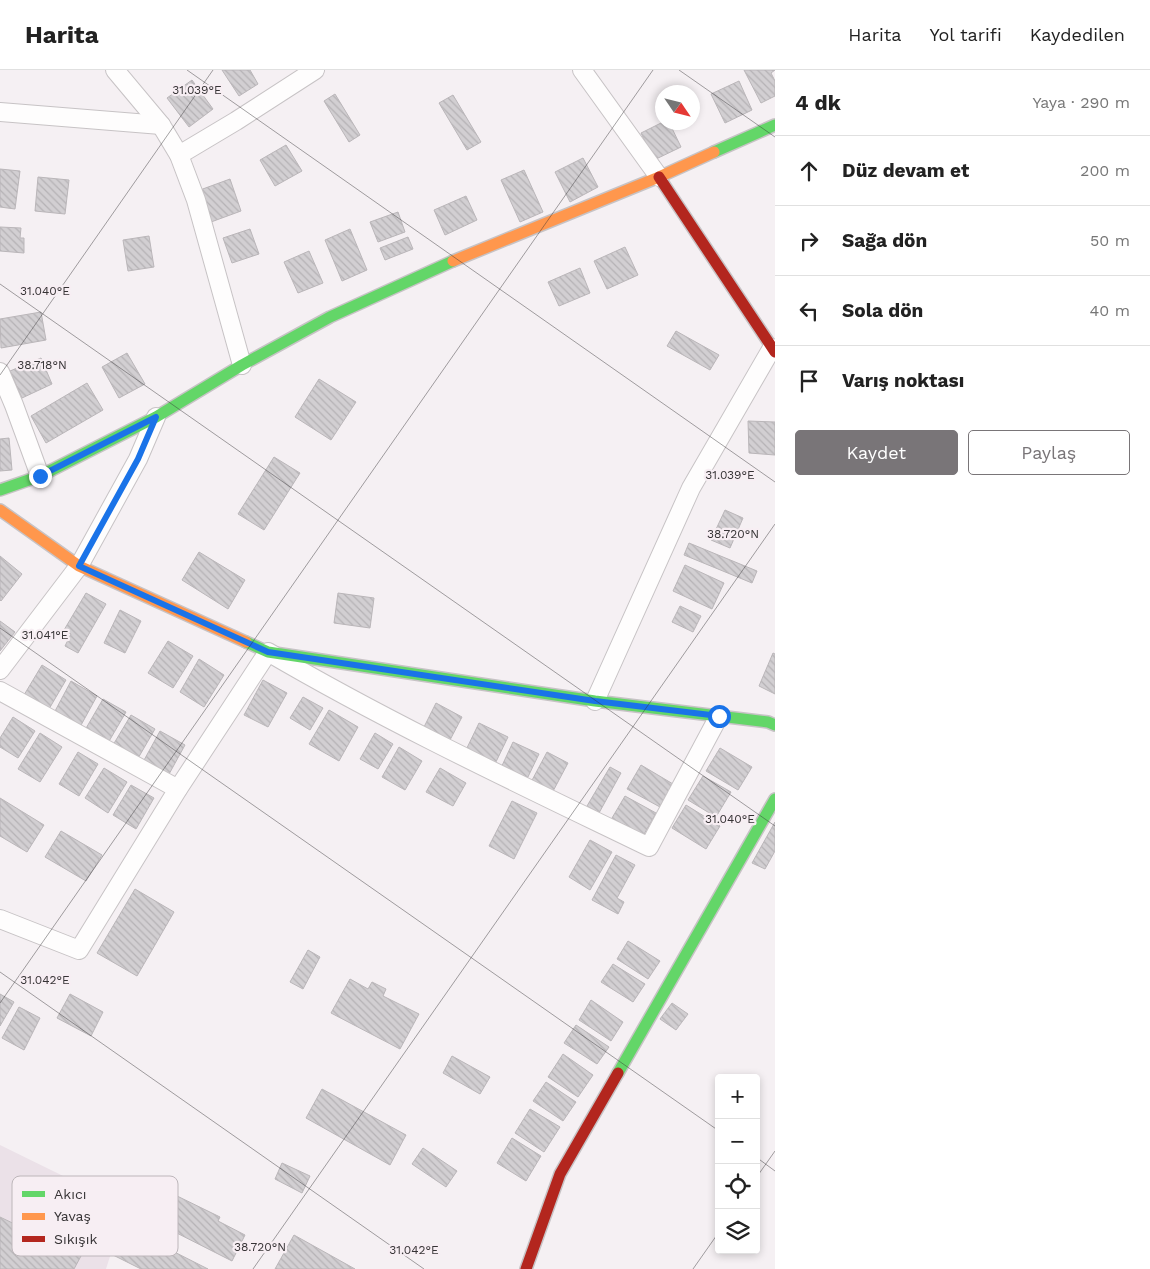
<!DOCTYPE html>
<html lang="tr">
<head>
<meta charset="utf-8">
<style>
  body { margin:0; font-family:"Work Sans",sans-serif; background:#f6f6f6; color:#222 }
  .controls { position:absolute; right:15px; bottom:15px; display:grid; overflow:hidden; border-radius:5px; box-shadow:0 2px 8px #0003 }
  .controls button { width:45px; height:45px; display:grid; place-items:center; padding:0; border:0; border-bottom:1px solid #e0e0e0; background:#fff; color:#222; font:25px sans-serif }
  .compass { position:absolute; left:655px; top:15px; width:45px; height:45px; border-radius:50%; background:#fff; box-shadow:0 2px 8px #0003; rotate:125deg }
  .stop { position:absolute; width:15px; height:15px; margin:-11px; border:4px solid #1a73e8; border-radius:50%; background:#fff }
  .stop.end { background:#1a73e8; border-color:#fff; box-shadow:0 1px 5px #0008 }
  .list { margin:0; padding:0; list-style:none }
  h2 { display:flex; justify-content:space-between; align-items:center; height:65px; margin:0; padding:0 20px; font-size:21px }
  h2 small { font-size:16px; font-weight:400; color:#767676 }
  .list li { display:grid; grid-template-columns:32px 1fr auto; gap:15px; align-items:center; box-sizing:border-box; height:70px; padding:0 20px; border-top:1px solid #e0e0e0 }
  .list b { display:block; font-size:19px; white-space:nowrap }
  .list em { font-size:16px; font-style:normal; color:#767676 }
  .actions { display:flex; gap:10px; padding:15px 20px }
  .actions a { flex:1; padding:11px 0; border:1px solid #797578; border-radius:5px; text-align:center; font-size:18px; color:#797578 }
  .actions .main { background:#797578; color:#fff }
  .icon { flex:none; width:28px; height:28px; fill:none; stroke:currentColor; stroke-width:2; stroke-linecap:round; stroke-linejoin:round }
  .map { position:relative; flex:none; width:775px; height:1199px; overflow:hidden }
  header { display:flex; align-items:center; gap:30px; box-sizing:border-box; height:70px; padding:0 25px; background:#fff; border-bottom:1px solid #e0e0e0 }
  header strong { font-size:24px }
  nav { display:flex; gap:28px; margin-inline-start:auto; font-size:18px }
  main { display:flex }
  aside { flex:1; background:#fff }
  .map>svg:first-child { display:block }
</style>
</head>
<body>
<header>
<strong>Harita</strong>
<nav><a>Harita</a><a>Yol tarifi</a><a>Kaydedilen</a></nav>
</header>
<main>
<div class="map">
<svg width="775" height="1199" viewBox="0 0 775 1199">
  <defs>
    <pattern id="building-back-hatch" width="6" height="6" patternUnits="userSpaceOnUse" patternTransform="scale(1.25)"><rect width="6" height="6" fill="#d2cfd2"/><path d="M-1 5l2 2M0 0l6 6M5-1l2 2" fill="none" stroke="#b5b2b5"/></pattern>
  </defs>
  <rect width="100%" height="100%" fill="#f5f0f3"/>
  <polygon fill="#ebe1e8" points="0,1075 106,1127 112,1180 106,1199 0,1199"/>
  <g fill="url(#building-back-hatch)" stroke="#bab6b9">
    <polygon points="222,0 250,0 258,14 239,26"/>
    <polygon points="744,0 775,0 771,3 775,11 775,26 761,33"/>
    <polygon points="192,10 213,39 189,57 167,28"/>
    <polygon points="739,11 752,40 725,53 711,24"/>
    <polygon points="335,24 360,65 349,72 324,31"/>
    <polygon points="453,25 481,72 467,80 439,33"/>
    <polygon points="663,52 669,52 681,77 654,90 641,63"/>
    <polygon points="286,75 302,101 275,116 260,90"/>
    <polygon points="583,88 598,117 570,132 555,102"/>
    <polygon points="0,99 20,101 15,139 0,137"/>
    <polygon points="524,100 543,142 520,152 501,110"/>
    <polygon points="38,107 69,110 65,144 35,141"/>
    <polygon points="230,109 241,141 211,152 200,120"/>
    <polygon points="466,126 477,150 445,165 434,140"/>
    <polygon points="398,142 405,162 378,172 370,152"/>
    <polygon points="0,157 21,158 20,168 24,168 24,183 0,181"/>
    <polygon points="250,159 259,184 232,193 223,168"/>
    <polygon points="350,159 367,200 342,211 325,170"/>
    <polygon points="149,166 154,197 128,201 123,170"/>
    <polygon points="408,167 413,179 385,190 380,178"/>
    <polygon points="625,177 638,205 607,219 594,191"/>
    <polygon points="309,181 323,213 298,223 284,192"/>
    <polygon points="580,198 590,223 559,236 548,212"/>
    <polygon points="41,242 46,270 1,278 0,249"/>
    <polygon points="676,261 719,285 710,300 667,276"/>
    <polygon points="127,283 145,314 119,328 102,297"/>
    <polygon points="41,288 52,314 22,328 10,301"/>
    <polygon points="319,309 356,332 331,370 295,347"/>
    <polygon points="87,313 103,340 46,373 31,346"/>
    <polygon points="748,351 775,352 775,385 749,383"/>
    <polygon points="9,368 12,400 0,401 0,369"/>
    <polygon points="274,387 300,403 264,460 238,444"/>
    <polygon points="725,440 743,448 730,478 711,470"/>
    <polygon points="689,473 757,501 752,513 684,485"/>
    <polygon points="199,482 245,510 228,539 182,510"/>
    <polygon points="0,486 22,504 1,531 0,530"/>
    <polygon points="685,495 724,513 712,539 673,521"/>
    <polygon points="86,523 106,534 78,583 65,576 71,564 64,560"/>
    <polygon points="338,523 374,528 370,558 334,553"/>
    <polygon points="680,536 701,546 693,562 672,552"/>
    <polygon points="120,540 141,551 125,583 104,573"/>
    <polygon points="0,551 15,562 0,581"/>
    <polygon points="168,571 193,586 173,618 148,603"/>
    <polygon points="773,583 775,584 775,624 759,616"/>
    <polygon points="199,589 224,605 204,637 180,622"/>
    <polygon points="42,595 66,610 49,639 24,625"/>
    <polygon points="263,610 287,623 268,657 244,645"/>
    <polygon points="71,611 97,626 80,657 54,643"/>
    <polygon points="303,627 323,638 310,660 290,648"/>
    <polygon points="103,629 126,642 108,673 85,660"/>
    <polygon points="436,633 462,647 450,670 424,657"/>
    <polygon points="329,640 358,657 339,691 309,674"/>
    <polygon points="131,645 155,659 137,690 113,675"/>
    <polygon points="13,647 35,661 18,688 0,677 0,668"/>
    <polygon points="479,653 508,667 494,696 465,682"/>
    <polygon points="160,661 185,675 168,706 143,692"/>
    <polygon points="40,663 62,677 40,712 18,699"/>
    <polygon points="375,663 393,674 378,699 360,689"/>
    <polygon points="513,672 539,684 526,711 500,700"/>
    <polygon points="399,677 422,691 405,720 382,707"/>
    <polygon points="720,678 752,697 738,720 706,701"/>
    <polygon points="78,682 98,694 79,726 59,714"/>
    <polygon points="547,682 568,693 551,725 530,714"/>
    <polygon points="641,695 673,714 660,737 627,719"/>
    <polygon points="610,697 621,703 599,743 587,736"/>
    <polygon points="104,698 127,712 108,743 85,728"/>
    <polygon points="440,698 466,713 453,736 426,722"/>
    <polygon points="703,706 731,722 716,747 688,730"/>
    <polygon points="131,715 154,728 136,759 113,745"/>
    <polygon points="625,726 656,743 643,766 612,748"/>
    <polygon points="0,728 44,755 27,782 0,766"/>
    <polygon points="512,731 537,743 514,789 489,776"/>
    <polygon points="686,735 720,756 706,779 672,758"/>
    <polygon points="775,752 775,781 765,799 752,793"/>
    <polygon points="61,761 102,785 86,811 45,787"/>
    <polygon points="590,770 612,782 590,820 569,807"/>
    <polygon points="616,785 635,795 617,828 624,832 618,844 592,830"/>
    <polygon points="135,819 174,842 137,906 97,883"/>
    <polygon points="628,871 660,891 648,909 617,889"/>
    <polygon points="308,880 320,887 303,919 290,912"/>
    <polygon points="613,894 645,914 633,932 601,912"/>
    <polygon points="350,909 368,919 372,912 386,919 383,926 419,944 400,979 331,943"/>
    <polygon points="0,924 14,932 0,956"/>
    <polygon points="70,924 103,942 91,966 57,948"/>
    <polygon points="591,930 623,952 611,971 579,950"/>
    <polygon points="672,933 688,944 676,960 660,949"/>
    <polygon points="19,937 40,948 24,980 2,968"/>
    <polygon points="576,955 609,977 597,994 564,973"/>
    <polygon points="563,984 593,1005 578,1027 548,1007"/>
    <polygon points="452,986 490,1007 480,1024 443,1003"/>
    <polygon points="546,1012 576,1032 563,1051 533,1031"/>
    <polygon points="322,1019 406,1065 390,1095 306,1048"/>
    <polygon points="530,1039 560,1057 544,1082 515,1063"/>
    <polygon points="512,1068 541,1086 526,1111 497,1093"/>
    <polygon points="423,1078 457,1101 446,1117 412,1094"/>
    <polygon points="282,1093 310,1106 302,1123 275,1109"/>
    <polygon points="173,1124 220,1147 218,1151 245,1165 232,1191 159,1154"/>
    <polygon points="0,1147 81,1186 74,1199 0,1199"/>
    <polygon points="121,1155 208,1199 141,1199 107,1182"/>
    <polygon points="294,1165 355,1199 275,1199"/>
  </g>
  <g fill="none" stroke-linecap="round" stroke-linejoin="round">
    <defs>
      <g id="street">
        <polyline points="115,0 161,55 179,85 196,130 242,295"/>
        <polyline points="582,0 659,107"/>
        <polyline points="0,42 161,55"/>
        <polyline points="179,85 236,51 315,0"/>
        <polyline points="0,302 14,335 40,406"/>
        <polyline points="0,600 79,496 138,389 156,347"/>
        <polyline points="0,621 178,719"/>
        <polyline points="595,631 691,418 772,278"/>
        <path d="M 0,849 L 79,880 L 178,719 L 268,582 C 391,654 521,715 649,777 L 719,646"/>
      </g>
      <g id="fast">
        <polyline points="714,82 775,55"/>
        <polyline points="0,420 40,406 156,347 242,295 330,247 453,191"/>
        <polyline points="246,572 268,582 595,631 768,652 775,655"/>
        <polyline points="618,1003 775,729"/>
      </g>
      <g id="slow">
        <polyline points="453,191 659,107 714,82"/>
        <polyline points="0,440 79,496 246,572"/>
      </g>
      <g id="jam">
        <polyline points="659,107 775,282"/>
        <polyline points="526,1199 560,1104 618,1003"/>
      </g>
    </defs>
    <use href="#street" stroke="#c7c3c5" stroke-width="20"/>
    <use href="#fast" stroke="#c7c3c5" stroke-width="14"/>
    <use href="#slow" stroke="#c7c3c5" stroke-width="14"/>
    <use href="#jam" stroke="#c7c3c5" stroke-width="14"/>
    <use href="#street" stroke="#fefdfd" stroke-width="18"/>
    <use href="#fast" stroke="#63d668" stroke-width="11"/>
    <use href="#slow" stroke="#ff974d" stroke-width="11"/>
    <use href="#jam" stroke="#b3261e" stroke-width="11"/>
  </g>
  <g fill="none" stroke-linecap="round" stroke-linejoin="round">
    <polyline stroke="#1a73e8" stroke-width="6" points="40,406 156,347 138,389 79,496 268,582 595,631 719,646"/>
  </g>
  <path fill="none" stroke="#363335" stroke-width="1" stroke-opacity="0.45" d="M 187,0 L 775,412M 679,0 L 775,67M 0,214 L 775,756M 0,305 L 213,0M 0,558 L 719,1061M 0,902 L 424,1199M 0,933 L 653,0M 756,1087 L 775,1101M 756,1108 L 775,1081M 253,1199 L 775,454M 693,1199 L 719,1162"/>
  <rect x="12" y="1106" width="166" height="80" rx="8" fill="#f7eef3" stroke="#bdb6ba" stroke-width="1"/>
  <rect x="22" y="1121" width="23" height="6" fill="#63d668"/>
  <rect x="22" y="1143" width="23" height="7" fill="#ff974d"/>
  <rect x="22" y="1166" width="23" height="6" fill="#b3261e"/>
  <g font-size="14" fill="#363335">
    <text x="54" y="1129">Akıcı</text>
    <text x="54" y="1151">Yavaş</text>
    <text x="54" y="1174">Sıkışık</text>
  </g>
  <g font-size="12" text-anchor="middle" fill="#363335" stroke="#f7eef3" stroke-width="4.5" stroke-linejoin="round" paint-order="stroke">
    <text x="197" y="24">31.039°E</text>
    <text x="45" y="225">31.040°E</text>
    <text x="42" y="299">38.718°N</text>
    <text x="730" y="409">31.039°E</text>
    <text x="733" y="468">38.720°N</text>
    <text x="45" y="569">31.041°E</text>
    <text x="730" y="753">31.040°E</text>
    <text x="45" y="914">31.042°E</text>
    <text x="260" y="1181">38.720°N</text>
    <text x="414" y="1184">31.042°E</text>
  </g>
</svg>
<div class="controls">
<button>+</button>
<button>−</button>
<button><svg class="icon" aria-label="locate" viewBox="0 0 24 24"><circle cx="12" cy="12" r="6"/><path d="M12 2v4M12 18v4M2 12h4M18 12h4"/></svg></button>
<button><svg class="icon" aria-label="layers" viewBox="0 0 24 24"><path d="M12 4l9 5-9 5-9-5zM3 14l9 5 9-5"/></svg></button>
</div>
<svg class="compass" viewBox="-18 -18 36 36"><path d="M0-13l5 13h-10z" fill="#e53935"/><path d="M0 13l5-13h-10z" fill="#767676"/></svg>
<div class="stop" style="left:719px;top:646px"></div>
<div class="stop end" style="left:40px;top:406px"></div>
</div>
<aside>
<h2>4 dk<small>Yaya · 290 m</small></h2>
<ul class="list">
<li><svg class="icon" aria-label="ahead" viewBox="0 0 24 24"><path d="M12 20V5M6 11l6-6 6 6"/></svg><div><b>Düz devam et</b></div><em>200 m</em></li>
<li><svg class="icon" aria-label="right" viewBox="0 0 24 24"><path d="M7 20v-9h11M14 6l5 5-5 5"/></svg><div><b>Sağa dön</b></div><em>50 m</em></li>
<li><svg class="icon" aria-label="left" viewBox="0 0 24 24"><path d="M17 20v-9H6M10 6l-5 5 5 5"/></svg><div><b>Sola dön</b></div><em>40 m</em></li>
<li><svg class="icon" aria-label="arrive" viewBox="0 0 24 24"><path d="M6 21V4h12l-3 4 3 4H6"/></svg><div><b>Varış noktası</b></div></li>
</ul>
<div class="actions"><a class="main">Kaydet</a><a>Paylaş</a></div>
</aside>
</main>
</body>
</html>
